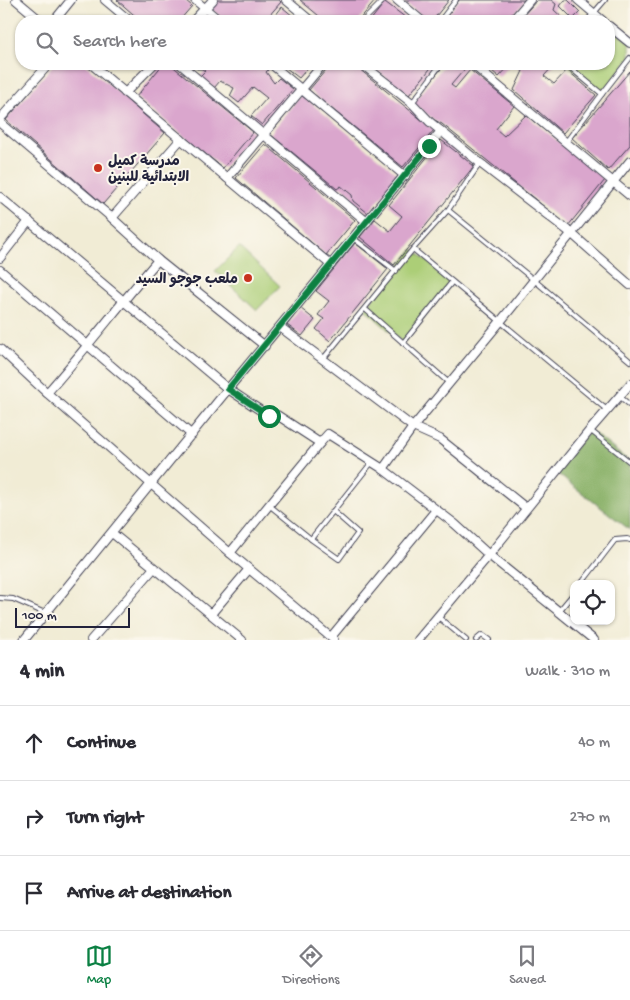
<!DOCTYPE html>
<html lang="en">
<head>
<meta charset="utf-8">
<style>
  body { margin:0; font-family:"Gochi Hand","Playpen Sans Arabic",sans-serif; background:#f2f2f3; color:#2b2b33 }
  .controls { position:absolute; right:15px; bottom:15px; display:grid; overflow:hidden; border-radius:10px; box-shadow:0 1px 4px #0004 }
  .controls button { width:45px; height:45px; display:grid; place-items:center; padding:0; border:0; border-bottom:1px solid #e1e1e2; background:#fff; color:#2b2b33; font:25px sans-serif }
  .scale { position:absolute; left:15px; bottom:12px; width:115px; box-sizing:border-box; padding-left:5px; border:2px solid #22223b; border-top:0; font-size:14px; line-height:18px; white-space:nowrap; color:#22223b; -webkit-text-stroke:4px #fbf7ec; paint-order:stroke }
  .stop { position:absolute; width:15px; height:15px; margin:-11px; border:4px solid #0b8043; border-radius:50%; background:#fff }
  .stop.end { background:#0b8043; border-color:#fff; box-shadow:0 1px 5px #0008 }
  .list { margin:0; padding:0; list-style:none }
  h2 { display:flex; justify-content:space-between; align-items:center; height:65px; margin:0; padding:0 20px; font-size:21px }
  h2 small { font-size:16px; font-weight:400; color:#7c7c81 }
  .list li { display:grid; grid-template-columns:32px 1fr auto; gap:15px; align-items:center; box-sizing:border-box; height:75px; padding:0 20px; border-top:1px solid #e1e1e2 }
  .list b { display:block; font-size:19px; white-space:nowrap }
  .list em { font-size:16px; font-style:normal; color:#7c7c81 }
  .icon { flex:none; width:28px; height:28px; fill:none; stroke:currentColor; stroke-width:2; stroke-linecap:round; stroke-linejoin:round }
  .map { position:relative; flex:none; width:630px; height:640px; overflow:hidden }
  .search { position:absolute; background:#fff; box-shadow:0 1px 4px #0004; left:15px; right:15px; top:15px; height:55px; display:flex; align-items:center; gap:12px; box-sizing:border-box; padding:0 18px; border-radius:20px; color:#7c7c81; font-size:19px }
  .sheet { height:290px; background:#fff }
  nav { display:flex; justify-content:space-around; align-items:center; box-sizing:border-box; height:70px; border-top:1px solid #e1e1e2; background:#fff; font-size:14px; color:#7c7c81 }
  nav a { display:grid; justify-items:center; gap:2px }
  nav .on { color:#0b8043 }
  .map>svg:first-child { display:block }
</style>
</head>
<body>
<div class="map">
<svg width="630" height="640" viewBox="0 0 630 640">
  <rect width="100%" height="100%" fill="#fbf7ec"/>
  <filter id="ink" filterUnits="userSpaceOnUse"><feTurbulence type="fractalNoise" baseFrequency=".02" numOctaves="2"/><feDisplacementMap in="SourceGraphic" scale="10" xChannelSelector="R" yChannelSelector="G"/><feConvolveMatrix kernelMatrix="1 2 1 2 8 2 1 2 1" color-interpolation-filters="sRGB"/></filter>
  <filter id="wash" filterUnits="userSpaceOnUse"><feTurbulence type="fractalNoise" baseFrequency=".0096" numOctaves="4" result="noise"/><feDisplacementMap in="SourceGraphic" scale="20" xChannelSelector="R" yChannelSelector="G"/><feGaussianBlur stdDeviation="1.12" result="paint"/><feColorMatrix in="noise" values="0 0 0 0 0 0 0 0 0 0 0 0 0 0 0 0 0 1.4 0 .05"/><feComposite in="paint" operator="in"/></filter>
  <g filter="url(#wash)">
    <rect width="100%" height="100%" fill="#f1ecd5"/>
    <g fill="#acce77" stroke="#677859">
      <polygon points="609,26 630,43 630,58 602,94 566,64 609,64"/>
      <polygon points="239,247 280,286 257,310 215,271"/>
      <polygon points="413,249 452,282 403,343 365,309"/>
    </g>
    <polygon fill="#89b168" stroke="#566a52" points="590,430 630,462 630,530 555,472"/>
    <g id="blocks">
      <g fill="#daa6cd">
        <polygon points="117,0 185,0 192,6 179,21 141,21"/>
        <polygon points="218,0 279,0 281,2 267,18 271,21 282,7 299,21 226,21 210,8"/>
        <polygon points="300,0 376,0 358,21 325,21"/>
        <polygon points="402,0 449,0 432,21 428,21"/>
        <polygon points="459,0 526,0 508,21 443,21"/>
        <polygon points="537,0 551,0 556,4 554,10 566,21 525,21 521,18"/>
        <polygon points="565,0 568,0 580,12 573,19 560,6"/>
        <polygon points="385,2 410,21 370,21"/>
        <polygon points="205,15 213,21 200,21"/>
        <polygon points="54,64 85,64 165,133 103,204 6,120"/>
        <polygon points="163,64 170,64 253,132 223,168 136,97"/>
        <polygon points="190,64 263,64 269,69 266,72 274,83 279,78 293,89 262,125 251,116 267,98 253,87 239,103 230,96 234,88 220,81 214,88 200,76 205,71 202,69 197,69"/>
        <polygon points="281,64 311,64 299,78"/>
        <polygon points="331,64 353,64 434,130 403,167 309,90"/>
        <polygon points="369,64 434,64 409,95"/>
        <polygon points="445,64 466,64 468,65 451,85 455,88 470,70 514,106 496,129 504,136 526,115 605,180 568,226 442,124 433,119 413,103"/>
        <polygon points="484,64 511,64 499,77"/>
        <polygon points="514,64 555,64 544,76 554,84 567,70 596,95 563,133 514,90 523,71"/>
        <polygon points="630,71 630,145 608,170 572,138"/>
        <polygon points="301,95 399,175 368,213 353,201 352,195 341,186 337,189 270,134"/>
        <polygon points="441,140 474,166 394,265 360,237 375,219 390,231 402,216 389,205"/>
        <polygon points="265,144 355,220 326,255 236,178"/>
        <polygon points="355,243 388,269 330,341 316,329 324,319 318,315 329,301 316,291"/>
        <polygon points="300,308 315,320 302,336 287,325"/>
      </g>
    </g>
  </g>
  <g filter="url(#ink)">
    <use href="#blocks" fill-opacity="0" stroke="#414052" stroke-width="1"/>
    <g fill="none" stroke-linecap="round" stroke-linejoin="round">
      <defs>
        <g id="lane">
          <polyline points="363,21 384,0"/>
          <polyline points="440,21 456,0"/>
          <polyline points="587,21 605,0"/>
          <polyline points="566,64 602,94 630,58"/>
          <polyline points="412,103 441,64"/>
          <polyline points="566,142 602,94"/>
          <polyline points="448,210 534,280 630,361"/>
          <polyline points="353,238 396,271"/>
          <polyline points="413,249 607,410"/>
          <polyline points="365,309 449,383"/>
          <polyline points="403,343 452,282"/>
          <polyline points="323,359 413,249 448,210 480,163"/>
          <polyline points="619,396 630,405"/>
          <polyline points="591,431 630,462"/>
          <polyline points="269,505 311,539 339,559 358,533 333,511"/>
          <polyline points="311,539 372,462"/>
          <polyline points="581,584 615,540 627,539 630,540"/>
          <polyline points="0,598 13,599 45,613"/>
          <polyline points="559,611 574,593"/>
          <polyline points="437,616 466,640"/>
          <polyline points="476,640 482,635 489,640"/>
        </g>
        <g id="street">
          <polyline points="16,0 41,21"/>
          <polyline points="105,0 130,21"/>
          <polyline points="195,0 220,21"/>
          <polyline points="286,0 311,21"/>
          <polyline points="397,0 422,21"/>
          <polyline points="578,0 603,21"/>
          <polyline points="54,21 71,0"/>
          <polyline points="193,21 213,0"/>
          <polyline points="512,21 530,0"/>
          <polyline points="609,26 630,43"/>
          <polyline points="91,64 331,265"/>
          <polyline points="180,64 367,222"/>
          <polyline points="271,64 405,176"/>
          <polyline points="362,64 412,103 430,122 480,163 571,233 630,285"/>
          <polyline points="472,64 630,196"/>
          <polyline points="125,93 154,64"/>
          <polyline points="0,119 49,64"/>
          <polyline points="0,123 112,218"/>
          <polyline points="227,178 323,64"/>
          <polyline points="0,197 228,389 269,416 277,415 320,443 328,434 383,469 455,524 489,555 594,640"/>
          <polyline points="0,258 29,221"/>
          <polyline points="158,260 265,346"/>
          <polyline points="0,270 192,435"/>
          <polyline points="280,327 413,427 440,439 526,508"/>
          <polyline points="0,349 47,393 230,553 334,640"/>
          <path d="M 47,393 C 85,350 120,304 158,260 L 112,218 L 181,139"/>
          <polyline points="383,469 413,427 500,322 630,161"/>
          <polyline points="112,533 242,640"/>
          <polyline points="230,553 269,505 320,443"/>
          <polyline points="211,614 249,569"/>
          <polyline points="331,637 436,510"/>
          <polyline points="24,640 228,389 441,131"/>
          <polyline points="91,640 154,568"/>
          <polyline points="418,640 489,555 590,430 630,384"/>
        </g>
      </defs>
      <use href="#lane" stroke="#414052" stroke-width="6"/>
      <use href="#street" stroke="#414052" stroke-width="10"/>
      <use href="#lane" stroke="#fff" stroke-width="4"/>
      <use href="#street" stroke="#fff" stroke-width="8"/>
    </g>
  </g>
  <g fill="none" stroke-linecap="round" stroke-linejoin="round" filter="url(#ink)">
    <polyline stroke="#0b8043" stroke-width="6" points="269,416 228,389 429,146"/>
  </g>
  <g fill="#c8321e" stroke="#fbf7ec" stroke-width="2">
    <circle cx="98" cy="168" r="5"/>
    <circle cx="248" cy="278" r="5"/>
  </g>
  <g text-anchor="middle" stroke-width="4" stroke-linejoin="round" paint-order="stroke">
    <g font-size="14" font-weight="bold" fill="#22223b" stroke="#fbf7ec" text-anchor="start">
      <text x="108" y="165">مدرسة كميل<tspan x="108" dy="16">الابتدائية للبنين</tspan></text>
      <text x="238" y="283" text-anchor="end">ملعب جوجو السيد</text>
    </g>
  </g>
</svg>
<div class="controls">
<button><svg class="icon" aria-label="locate" viewBox="0 0 24 24"><circle cx="12" cy="12" r="6"/><path d="M12 2v4M12 18v4M2 12h4M18 12h4"/></svg></button>
</div>
<div class="scale">100 m</div>
<div class="stop" style="left:269px;top:416px"></div>
<div class="stop end" style="left:429px;top:146px"></div>
<div class="search"><svg class="icon" aria-label="search" viewBox="0 0 24 24"><circle cx="10" cy="10" r="6"/><path d="M15 15l6 6"/></svg>Search here</div>
</div>
<section class="sheet">
<h2>4 min<small>Walk · 310 m</small></h2>
<ul class="list">
<li><svg class="icon" aria-label="ahead" viewBox="0 0 24 24"><path d="M12 20V5M6 11l6-6 6 6"/></svg><div><b>Continue</b></div><em>40 m</em></li>
<li><svg class="icon" aria-label="right" viewBox="0 0 24 24"><path d="M7 20v-9h11M14 6l5 5-5 5"/></svg><div><b>Turn right</b></div><em>270 m</em></li>
<li><svg class="icon" aria-label="arrive" viewBox="0 0 24 24"><path d="M6 21V4h12l-3 4 3 4H6"/></svg><div><b>Arrive at destination</b></div></li>
</ul>
</section>
<nav>
<a class="on"><svg class="icon" aria-label="map" viewBox="0 0 24 24"><path d="M3 6l6-2 6 2 6-2v14l-6 2-6-2-6 2zM9 4v14M15 6v14"/></svg>Map</a>
<a><svg class="icon" aria-label="directions" viewBox="0 0 24 24"><path d="M12 3l9 9-9 9-9-9zM9 14v-3h6M13 9l2 2-2 2"/></svg>Directions</a>
<a><svg class="icon" aria-label="saved" viewBox="0 0 24 24"><path d="M7 4h10v16l-5-4-5 4z"/></svg>Saved</a>
</nav>
</body>
</html>
